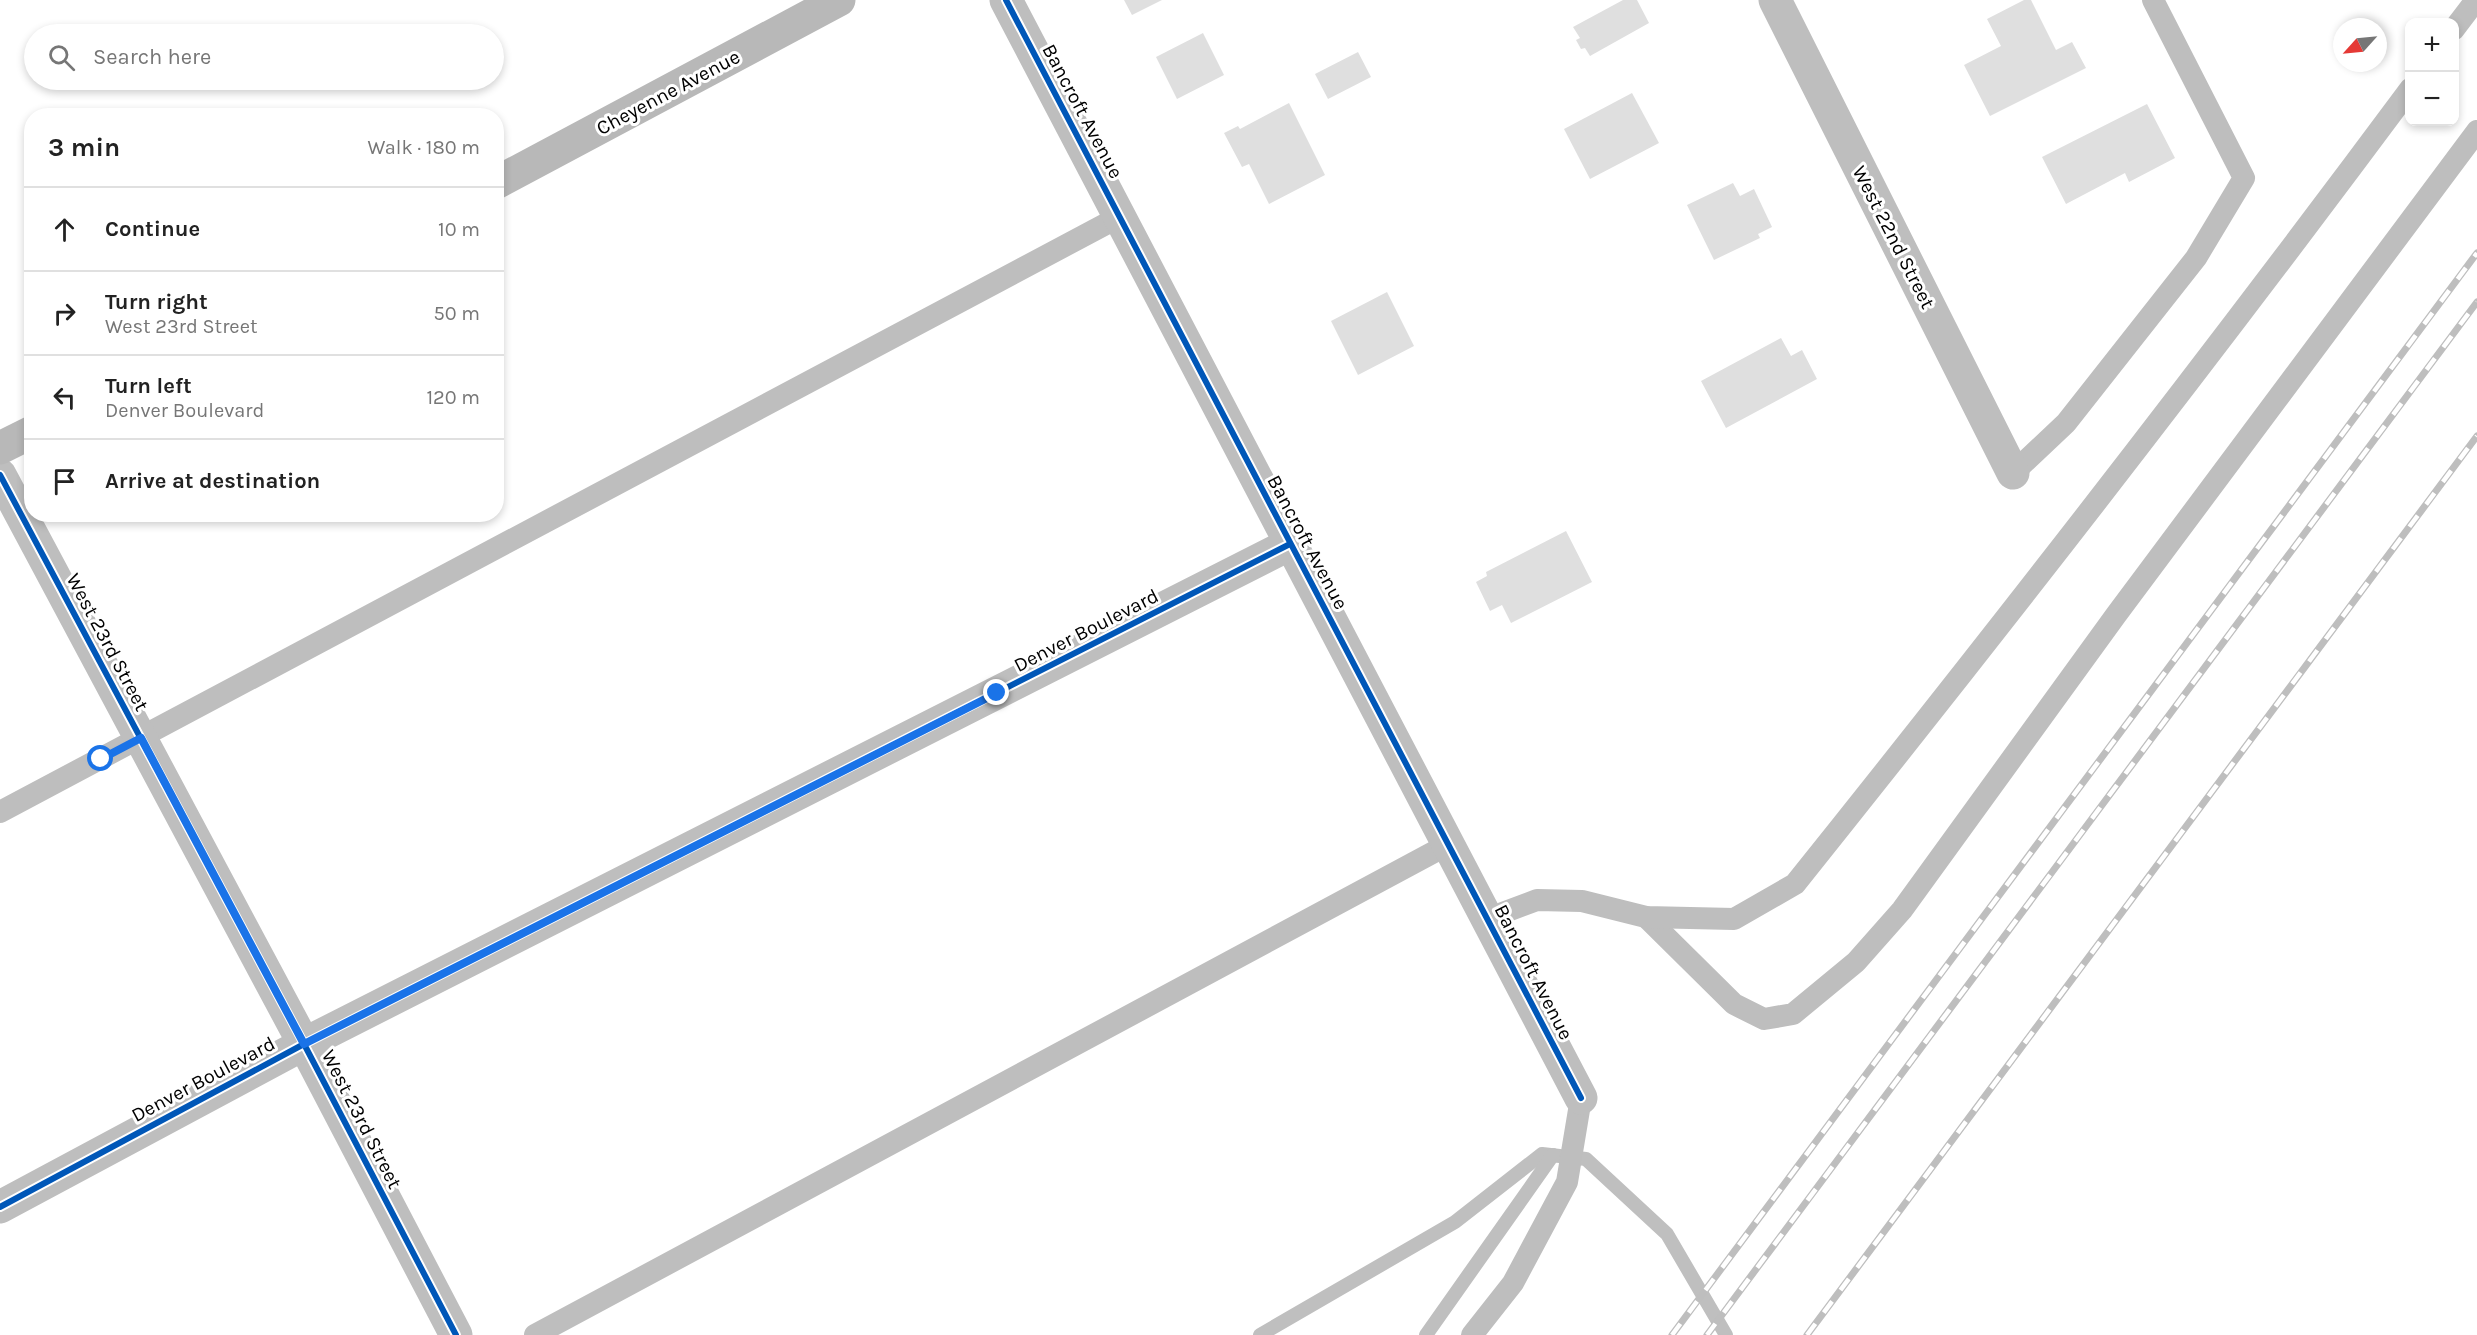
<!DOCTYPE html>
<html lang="en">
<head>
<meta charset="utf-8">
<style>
  body { margin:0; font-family:Karla,sans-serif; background:#f2f2f2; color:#222 }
  .controls { position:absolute; right:18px; top:18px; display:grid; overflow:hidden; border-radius:12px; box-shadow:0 3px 9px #0003 }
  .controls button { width:54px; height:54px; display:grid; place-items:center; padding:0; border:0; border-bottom:2px solid #e0e0e0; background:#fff; color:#222; font:30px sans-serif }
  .compass { position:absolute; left:2333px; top:18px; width:54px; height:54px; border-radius:50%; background:#fff; box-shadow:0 3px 9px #0003; rotate:243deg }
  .stop { position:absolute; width:18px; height:18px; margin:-14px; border:4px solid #1a73e8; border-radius:50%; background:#fff }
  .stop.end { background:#1a73e8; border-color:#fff; box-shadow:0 2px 6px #0008 }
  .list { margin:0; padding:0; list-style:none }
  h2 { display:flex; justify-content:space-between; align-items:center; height:78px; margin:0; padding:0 24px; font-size:26px }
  h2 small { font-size:20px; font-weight:400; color:#767676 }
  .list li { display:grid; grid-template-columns:39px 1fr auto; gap:18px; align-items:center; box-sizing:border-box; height:84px; padding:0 24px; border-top:2px solid #e0e0e0 }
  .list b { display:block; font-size:22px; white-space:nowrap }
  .list p { margin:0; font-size:20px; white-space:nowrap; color:#767676 }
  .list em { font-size:20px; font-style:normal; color:#767676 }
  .icon { flex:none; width:33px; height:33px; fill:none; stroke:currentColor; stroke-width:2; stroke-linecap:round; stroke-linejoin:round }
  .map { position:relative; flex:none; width:2477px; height:1335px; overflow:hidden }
  .search { position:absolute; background:#fff; box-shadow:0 3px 9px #0003; left:24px; top:24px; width:480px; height:66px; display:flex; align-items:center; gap:15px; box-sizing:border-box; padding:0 21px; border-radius:33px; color:#767676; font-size:22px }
  .panel { position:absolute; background:#fff; box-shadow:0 3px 9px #0003; left:24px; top:108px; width:480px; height:414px; border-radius:24px }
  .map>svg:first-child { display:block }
</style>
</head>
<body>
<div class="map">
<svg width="2477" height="1335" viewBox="0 0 2477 1335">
  <rect width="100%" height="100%" fill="#fff"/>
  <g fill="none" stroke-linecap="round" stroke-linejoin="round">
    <g stroke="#bfbfbf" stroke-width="14">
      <polyline points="1260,1335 1455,1222 1542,1154 1586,1159 1667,1234 1726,1335"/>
      <polyline points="1426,1335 1553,1155"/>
    </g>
  </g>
  <g fill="#dfdfdf">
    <polygon points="1124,0 1162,0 1132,15"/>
    <polygon points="1623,0 1637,0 1649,23 1590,56 1585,48 1581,49 1576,40 1580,38 1573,27"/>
    <polygon points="2024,0 2031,0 2056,50 2072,42 2086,68 1990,116 1964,65 2001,46 1987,19"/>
    <polygon points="1203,33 1224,75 1177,99 1156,57"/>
    <polygon points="1358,52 1371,77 1328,99 1315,74"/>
    <polygon points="1632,93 1659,143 1590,179 1564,129"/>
    <polygon points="1289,103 1325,175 1269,204 1249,164 1242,167 1224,133 1238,126 1240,129"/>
    <polygon points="2147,104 2175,158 2129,182 2125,173 2066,204 2042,157"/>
    <polygon points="1733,183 1740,196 1754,189 1772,227 1758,234 1760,238 1714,260 1687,205"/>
    <polygon points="1387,292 1414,346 1358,375 1331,321"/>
    <polygon points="1781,338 1791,356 1802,350 1817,379 1726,428 1701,381"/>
    <polygon points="1566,531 1592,582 1511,623 1502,605 1490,611 1476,582 1487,576 1486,572"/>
  </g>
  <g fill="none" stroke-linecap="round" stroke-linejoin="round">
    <g stroke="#bebebe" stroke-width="22">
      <polyline points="2454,29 2476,0"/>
      <polyline points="2013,473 2066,423 2196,258 2244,178 2153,0"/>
      <polyline points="0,812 1119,217"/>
      <polyline points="1646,917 1734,1004 1764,1019 1793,1014 1856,962 1902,910 2116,615 2477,131"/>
      <path d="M 1489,918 L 1537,900 L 1582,901 L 1646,917 L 1734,919 L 1795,884 C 2004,623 2210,358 2410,89"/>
      <polyline points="535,1335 1447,845"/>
      <polyline points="1472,1335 1513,1283 1567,1182 1581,1098"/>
    </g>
    <g stroke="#bebebe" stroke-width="33">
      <polyline points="1006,0 1581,1098"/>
      <polyline points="1775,0 2013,473"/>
      <polyline points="0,475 304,1044 456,1335"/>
      <polyline points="0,1207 304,1044 1290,544"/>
    </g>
    <g stroke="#b8b8b8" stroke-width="33">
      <polyline points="496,183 839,0"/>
      <polyline points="0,448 32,432"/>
    </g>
    <defs>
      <g id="rail">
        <polyline points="1672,1335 2477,253"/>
        <polyline points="1707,1335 2477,302"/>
        <polyline points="1807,1335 2477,436"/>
      </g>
    </defs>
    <use href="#rail" stroke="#bebebe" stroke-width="7"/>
    <use href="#rail" stroke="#fff" stroke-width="4.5" stroke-dasharray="14" stroke-linecap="butt"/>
    <defs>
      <g id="cycleway">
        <polyline points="1006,0 1581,1098"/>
        <polyline points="0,475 304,1044 456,1335"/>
        <polyline points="0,1207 304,1044 1290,544"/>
      </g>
    </defs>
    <use href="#cycleway" stroke="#fff" stroke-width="10"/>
    <use href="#cycleway" stroke="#0057b8" stroke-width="6"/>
  </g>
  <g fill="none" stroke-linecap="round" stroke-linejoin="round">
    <polyline stroke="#1a73e8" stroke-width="8" points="101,759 141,738 304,1044 997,693"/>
  </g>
  <g text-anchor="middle" stroke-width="6" stroke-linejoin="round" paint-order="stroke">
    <g font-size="20" fill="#000" stroke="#fff">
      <text transform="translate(668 92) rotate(-28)" y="7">Cheyenne Avenue</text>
      <text transform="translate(1083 111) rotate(62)" y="7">Bancroft Avenue</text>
      <text transform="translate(1894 237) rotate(63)" y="7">West 22nd Street</text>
      <text transform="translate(1308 542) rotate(62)" y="7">Bancroft Avenue</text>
      <text transform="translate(1086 630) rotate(-27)" y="7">Denver Boulevard</text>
      <text transform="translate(108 642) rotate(62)" y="7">West 23rd Street</text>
      <text transform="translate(1534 972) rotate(63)" y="7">Bancroft Avenue</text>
      <text transform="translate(203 1079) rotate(-28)" y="7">Denver Boulevard</text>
      <text transform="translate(362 1119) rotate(63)" y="7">West 23rd Street</text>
    </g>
  </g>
</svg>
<div class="controls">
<button>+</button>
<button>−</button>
</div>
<svg class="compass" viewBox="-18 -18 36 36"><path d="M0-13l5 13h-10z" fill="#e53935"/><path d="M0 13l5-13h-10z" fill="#767676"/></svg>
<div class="stop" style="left:101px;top:759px"></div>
<div class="stop end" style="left:997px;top:693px"></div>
<div class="search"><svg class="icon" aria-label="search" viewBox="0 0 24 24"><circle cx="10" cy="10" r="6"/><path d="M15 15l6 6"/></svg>Search here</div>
<section class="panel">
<h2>3 min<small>Walk · 180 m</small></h2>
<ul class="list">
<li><svg class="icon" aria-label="ahead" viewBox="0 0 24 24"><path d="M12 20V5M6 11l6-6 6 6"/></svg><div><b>Continue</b></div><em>10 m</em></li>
<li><svg class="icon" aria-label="right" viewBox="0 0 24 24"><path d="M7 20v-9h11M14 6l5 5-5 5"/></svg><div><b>Turn right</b><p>West 23rd Street</p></div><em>50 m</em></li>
<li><svg class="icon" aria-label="left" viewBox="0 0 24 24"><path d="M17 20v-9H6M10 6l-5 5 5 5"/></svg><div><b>Turn left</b><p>Denver Boulevard</p></div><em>120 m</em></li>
<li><svg class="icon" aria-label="arrive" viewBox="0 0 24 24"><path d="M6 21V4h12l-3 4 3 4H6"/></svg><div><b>Arrive at destination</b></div></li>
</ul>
</section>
</div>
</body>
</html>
